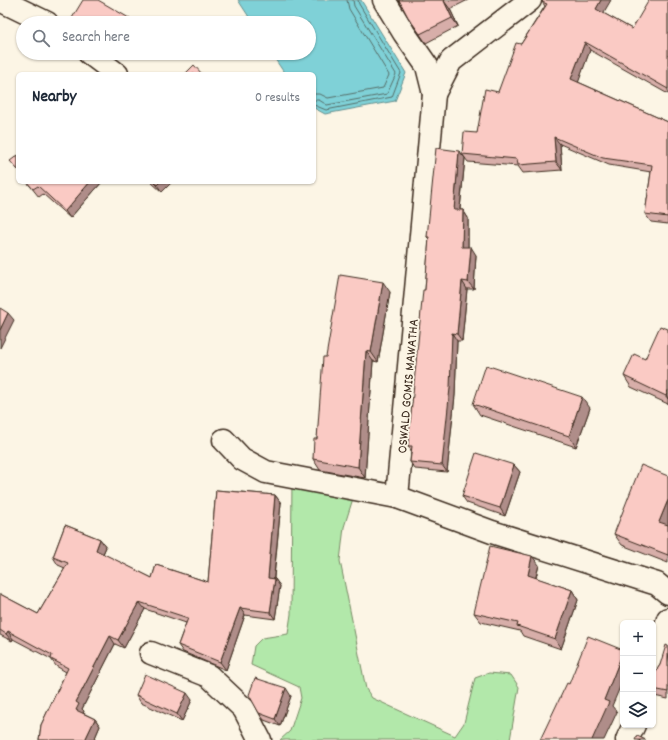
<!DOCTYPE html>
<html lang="en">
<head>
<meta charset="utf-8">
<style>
  body { margin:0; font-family:Dekko,sans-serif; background:#f6f6f7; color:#1f2937 }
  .controls { position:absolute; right:12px; bottom:12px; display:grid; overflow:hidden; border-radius:6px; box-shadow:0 1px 3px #0004 }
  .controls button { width:36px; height:36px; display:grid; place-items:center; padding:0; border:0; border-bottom:1px solid #e0e1e3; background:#fff; color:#1f2937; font:20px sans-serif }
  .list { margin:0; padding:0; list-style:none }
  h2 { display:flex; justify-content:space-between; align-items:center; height:52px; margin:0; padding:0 16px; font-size:17px }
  h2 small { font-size:13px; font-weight:400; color:#747a83 }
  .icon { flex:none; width:22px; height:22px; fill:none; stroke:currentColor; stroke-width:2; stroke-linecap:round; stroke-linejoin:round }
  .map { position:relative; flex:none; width:668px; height:740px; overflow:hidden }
  .search { position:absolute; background:#fff; box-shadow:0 1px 3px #0004; left:16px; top:16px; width:300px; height:44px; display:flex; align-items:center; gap:10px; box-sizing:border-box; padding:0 14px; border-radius:22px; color:#747a83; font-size:15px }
  .panel { position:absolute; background:#fff; box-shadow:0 1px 3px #0004; left:16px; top:72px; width:300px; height:112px; border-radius:6px }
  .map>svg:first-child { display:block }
</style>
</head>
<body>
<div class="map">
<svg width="668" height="740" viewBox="0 0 668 740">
  <rect width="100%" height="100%" fill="#fcf5e5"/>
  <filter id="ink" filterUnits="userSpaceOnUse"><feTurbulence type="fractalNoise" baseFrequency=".025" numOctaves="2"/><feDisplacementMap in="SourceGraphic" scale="8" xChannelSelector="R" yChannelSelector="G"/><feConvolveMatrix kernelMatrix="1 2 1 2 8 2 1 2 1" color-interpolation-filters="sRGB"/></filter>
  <g filter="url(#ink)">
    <polygon fill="#b2e8aa" stroke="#768964" points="292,477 356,489 344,527 340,561 366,689 372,698 455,736 464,723 475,678 489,673 511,675 519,687 510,740 280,740 290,731 301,698 299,687 251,665 254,646 262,638 288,634 291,614"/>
    <polygon fill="#7fd1d7" stroke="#648e8d" points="238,0 361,0 406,73 395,101 325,114 314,108 314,74 285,74 271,53 309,53 309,23 253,23"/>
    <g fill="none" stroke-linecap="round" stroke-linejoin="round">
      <g stroke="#566d68" stroke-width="1">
        <polyline points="314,94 320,94 328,98 383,88 389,75 349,9 347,0"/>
        <polyline points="314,100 319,100 327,105 387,94 396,74 354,6 353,0"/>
        <polyline points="314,105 326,110 392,97 401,73 359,4 358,0"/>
      </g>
      <defs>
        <g id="minor">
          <polyline points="0,0 47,23"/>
          <polyline points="384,0 404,33 427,66 434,94 397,497 492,532 657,584 668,593"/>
          <polyline points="89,53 117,74"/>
          <polyline points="434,94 451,61 530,0"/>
          <polyline points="224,440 242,459 266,472 397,497"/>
          <polyline points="151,653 209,676 244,709 260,740"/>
          <polyline points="653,669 668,619"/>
          <polyline points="627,740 634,725"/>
        </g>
      </defs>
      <use href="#minor" stroke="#3b2a1e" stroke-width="25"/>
      <use href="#minor" stroke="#fcf5e5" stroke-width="22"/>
    </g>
    <g fill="#d7aea9" stroke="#3b2a1e">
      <polygon points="399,0 468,0 450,9 458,26 426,43 408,17"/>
      <polygon points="668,0 668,94 590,50 578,82 668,122 668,224 651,222 645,214 651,172 609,165 560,144 562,170 523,173 518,166 468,162 462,154 477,133 498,92 521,44 545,6 542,2 603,13 632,29"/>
      <polygon points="459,151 465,158 460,210 463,210 468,218 468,247 476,255 474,289 467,289 462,341 457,341 455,395 447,472 415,469 410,462 411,450 408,446 425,290 429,239 427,237"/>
      <polygon points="27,182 102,182 70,218 43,194 39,197"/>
      <polygon points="151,182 172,182 162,192"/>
      <polygon points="390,292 378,362 373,361 365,478 320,470 313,459 317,439 326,357"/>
      <polygon points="668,329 668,404 631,387 624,376 645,359"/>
      <polygon points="473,404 590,408 576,447 480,415"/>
      <polygon points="514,465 520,472 505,516 467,503 462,496"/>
      <polygon points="668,476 668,563 622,545 614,534"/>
      <polygon points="216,490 275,495 281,503 274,578 280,586 275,619 245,615 226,670 183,652 178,645 186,623 145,609 124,648 115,644 82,709 84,711 83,713 95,719 100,726 94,740 39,740 41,725 66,672 56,666 51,659 13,639 12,641 0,635 0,594 38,614 65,568 58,565 53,557 65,525 100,539 106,547 103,554 152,578 156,565 208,582"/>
      <polygon points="539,565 536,578 572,590 578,600 561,649 523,636 520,631 481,622 474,613"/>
      <polygon points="668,646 668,699 654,696 653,695 653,672 656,671 660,665"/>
      <polygon points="136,695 192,700 182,721 141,703"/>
      <polygon points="291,696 280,726 264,720 259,713"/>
    </g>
    <g fill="#af8d89" stroke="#3b2a1e">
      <polygon points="601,0 611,0 601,17 596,9"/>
      <polygon points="444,1 450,9 458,26 452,18"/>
      <polygon points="129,18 132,23 126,23"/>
      <polygon points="585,42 590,50 577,86 571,79"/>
      <polygon points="114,53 118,53 116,56"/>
      <polygon points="554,137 560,144 562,170 556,162"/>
      <polygon points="459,151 465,158 459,218 454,210"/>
      <polygon points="90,182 102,182 70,218 65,211"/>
      <polygon points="160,182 172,182 162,192 157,185"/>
      <polygon points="463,210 468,218 468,254 462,247"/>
      <polygon points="471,247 476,255 474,289 468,282"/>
      <polygon points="462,281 467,289 462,341 457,334"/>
      <polygon points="383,282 390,292 378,362 371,352"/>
      <polygon points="8,313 14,320 0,348 0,330"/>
      <polygon points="452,333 457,341 455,395 447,472 442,465"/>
      <polygon points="366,351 373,361 365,478 358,467"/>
      <polygon points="668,390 668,399 666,396"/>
      <polygon points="582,397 590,408 576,447 569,436"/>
      <polygon points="514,465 520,472 505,516 500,508"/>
      <polygon points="275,495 281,503 273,585 268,578"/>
      <polygon points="668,500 668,530 659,522"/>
      <polygon points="100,539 106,547 101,558 96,550"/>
      <polygon points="532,556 539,565 534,584 528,575"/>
      <polygon points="275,579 280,586 275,619 270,612"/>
      <polygon points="572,590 578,600 561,649 555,639"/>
      <polygon points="139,602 145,609 124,648 118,640"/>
      <polygon points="240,608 245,615 226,670 220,662"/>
      <polygon points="8,631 13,639 12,641 6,634"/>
      <polygon points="110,636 115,644 82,709 84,711 81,718 76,710 76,702"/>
      <polygon points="623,652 623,680 612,706 617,712 604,740 592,740 604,700"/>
      <polygon points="286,688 291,696 280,726 275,719"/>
      <polygon points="187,693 192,700 182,721 177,714"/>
      <polygon points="95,719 100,726 94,740 85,740"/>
    </g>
    <g fill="#facac4" stroke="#3b2a1e">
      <polygon points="83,0 98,0 129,18 126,23 69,23"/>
      <polygon points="399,0 445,0 444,1 452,18 420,34 408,17"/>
      <polygon points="543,0 601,0 596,9 632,29 649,0 668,0 668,89 585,42 571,79 668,122 668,217 645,214 652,165 603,158 554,137 556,162 518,165 517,159 462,154 464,132 477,133 485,89 498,92 516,43 521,44 547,4 542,2"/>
      <polygon points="194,65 202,74 185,74"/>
      <polygon points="436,148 459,151 454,210 463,210 462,247 471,247 468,282 462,281 457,334 452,333 450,388 442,465 410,462 412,446 408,446 423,290 425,290 429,237 427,237"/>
      <polygon points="18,155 18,170 10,161"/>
      <polygon points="27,182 90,182 65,211 38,186 33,189"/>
      <polygon points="154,182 160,182 157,185"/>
      <polygon points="340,275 383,282 371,352 366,351 358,467 313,459 314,439 317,439 323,357 326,357"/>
      <polygon points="0,308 8,313 0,330"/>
      <polygon points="660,326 668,329 668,390 666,396 624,376 634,354 645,359"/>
      <polygon points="486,365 582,397 569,436 473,404"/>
      <polygon points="476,453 514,465 500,508 462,496"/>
      <polygon points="641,465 668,476 668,500 659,522 668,525 668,555 614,534"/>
      <polygon points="216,490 275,495 268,578 275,579 270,612 240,608 220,662 178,645 188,618 139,602 118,640 110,636 76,702 79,704 76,710 95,719 85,740 39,740 41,725 68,668 51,659 52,655 8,631 6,634 0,630 0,594 38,614 68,563 53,557 65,525 100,539 96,550 152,578 156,565 208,582"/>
      <polygon points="490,546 532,556 528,575 572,590 555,639 517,626 518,623 474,613"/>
      <polygon points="588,636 623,650 623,652 604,700 609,702 592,740 540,740 567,683 569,684"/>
      <polygon points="666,645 668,646 668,692 653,689 653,672 656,671 660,665"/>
      <polygon points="145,674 187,693 177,714 136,695"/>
      <polygon points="255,678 286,688 275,719 259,713 249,695"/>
      <polygon points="637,736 646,740 635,740"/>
    </g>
  </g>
  <g text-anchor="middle" stroke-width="3.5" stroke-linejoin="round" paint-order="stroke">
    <g font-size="14" fill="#3b2a1e" stroke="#fcf5e5">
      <text transform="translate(407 386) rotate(-85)" y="5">OSWALD GOMIS MAWATHA</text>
    </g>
  </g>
</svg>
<div class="controls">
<button>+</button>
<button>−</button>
<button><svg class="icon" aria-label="layers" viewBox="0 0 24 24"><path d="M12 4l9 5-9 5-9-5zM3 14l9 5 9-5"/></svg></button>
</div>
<div class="search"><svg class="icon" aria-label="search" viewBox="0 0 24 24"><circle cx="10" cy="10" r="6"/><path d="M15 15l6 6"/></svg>Search here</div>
<section class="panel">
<h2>Nearby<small>0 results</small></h2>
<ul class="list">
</ul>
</section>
</div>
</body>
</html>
